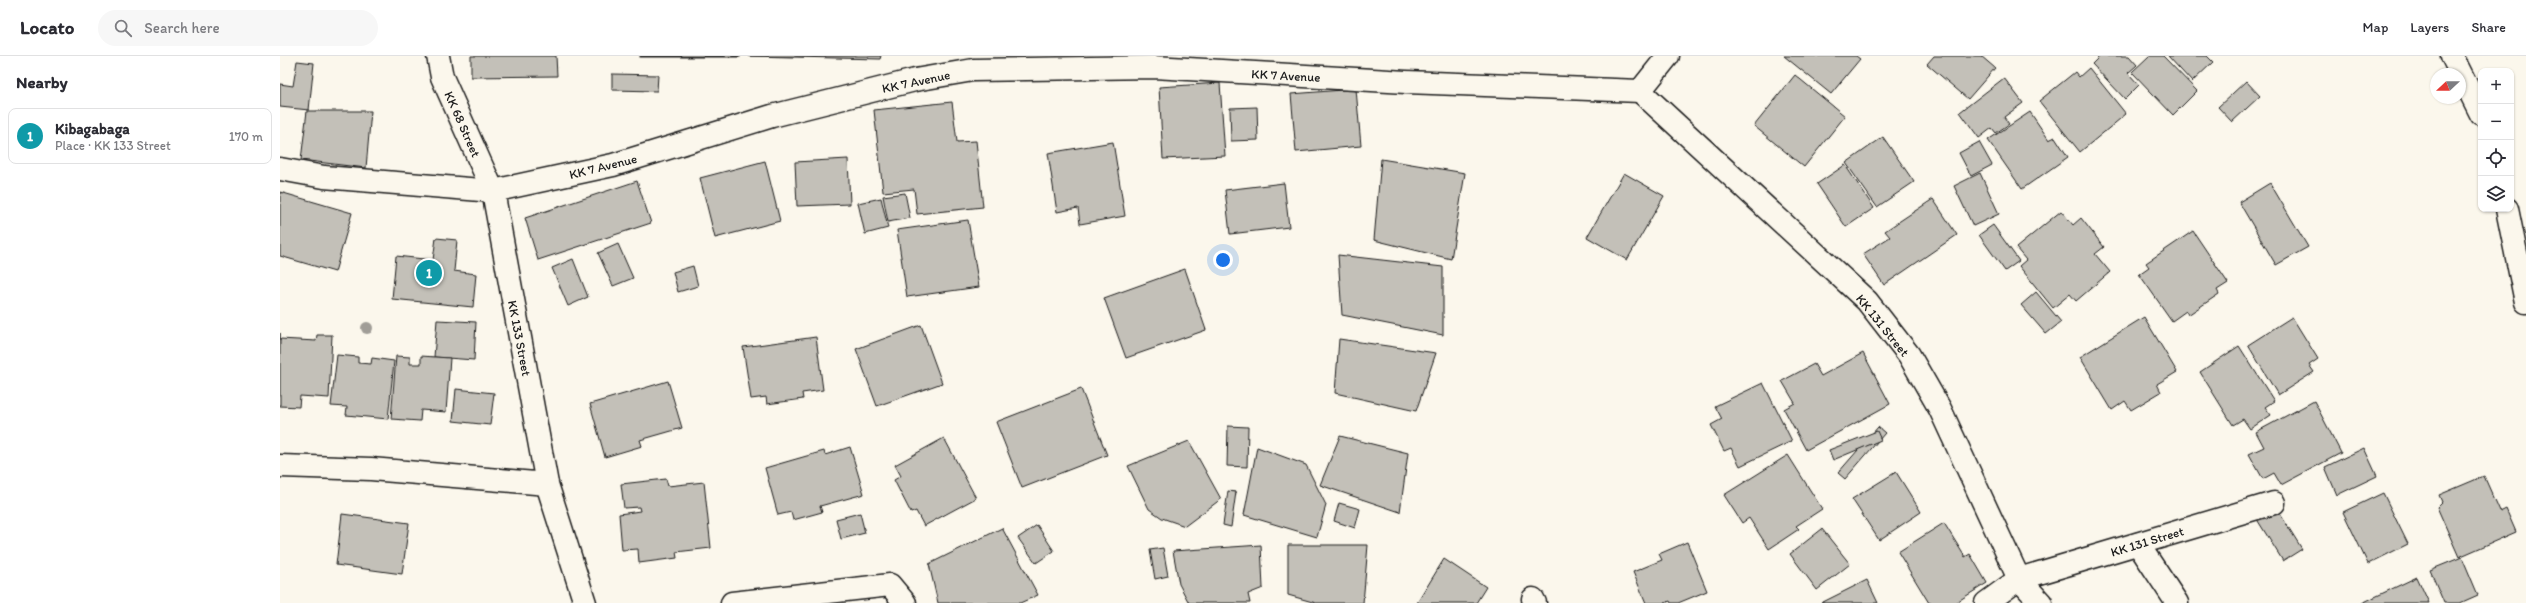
<!DOCTYPE html>
<html lang="en">
<head>
<meta charset="utf-8">
<style>
  body { margin:0; font-family:Itim,sans-serif; background:#f7f7f7; color:#2b2b33 }
  .controls { position:absolute; right:12px; top:12px; display:grid; overflow:hidden; border-radius:8px; box-shadow:0 1px 3px #0004 }
  .controls button { width:36px; height:36px; display:grid; place-items:center; padding:0; border:0; border-bottom:1px solid #e1e1e2; background:#fff; color:#2b2b33; font:20px sans-serif }
  .compass { position:absolute; left:2150px; top:12px; width:36px; height:36px; border-radius:50%; background:#fff; box-shadow:0 1px 3px #0004; rotate:248deg }
  .you { position:absolute; left:943px; top:204px; width:14px; height:14px; margin:-10px; border:3px solid #fff; border-radius:50%; background:#1a73e8; box-shadow:0 0 0 6px #1a73e833 }
  .badge { display:grid; place-items:center; width:26px; height:26px; border-radius:50%; background:#1f6fb2; color:#fff; font-size:13px; font-weight:700 }
  .pin { position:absolute; translate:-50% -50%; border:2px solid #fff; box-shadow:0 1px 4px #0006 }
  .list { margin:0; padding:0; list-style:none }
  h2 { display:flex; justify-content:space-between; align-items:center; height:52px; margin:0; padding:0 16px; font-size:17px }
  h2 small { font-size:13px; font-weight:400; color:#7c7c81 }
  .list li { display:grid; grid-template-columns:26px 1fr auto; gap:12px; align-items:center; box-sizing:border-box; height:56px; margin:0 8px 8px; padding:0 8px; border:1px solid #e1e1e2; border-radius:8px }
  .list b { display:block; font-size:15px; white-space:nowrap }
  .list p { margin:0; font-size:13px; white-space:nowrap; color:#7c7c81 }
  .list em { font-size:13px; font-style:normal; color:#7c7c81 }
  .icon { flex:none; width:22px; height:22px; fill:none; stroke:currentColor; stroke-width:2; stroke-linecap:round; stroke-linejoin:round }
  .map { position:relative; flex:none; width:2246px; height:547px; overflow:hidden }
  header { display:flex; align-items:center; gap:24px; box-sizing:border-box; height:56px; padding:0 20px; background:#fff; border-bottom:1px solid #e1e1e2 }
  header strong { font-size:19px }
  nav { display:flex; gap:22px; margin-inline-start:auto; font-size:14px }
  .search { width:280px; height:36px; background:#f7f7f7; display:flex; align-items:center; gap:10px; box-sizing:border-box; padding:0 14px; border-radius:22px; color:#7c7c81; font-size:15px }
  main { display:flex }
  aside { flex:1; background:#fff }
  .map>svg:first-child { display:block }
</style>
</head>
<body>
<header>
<strong>Locato</strong>
<div class="search"><svg class="icon" aria-label="search" viewBox="0 0 24 24"><circle cx="10" cy="10" r="6"/><path d="M15 15l6 6"/></svg>Search here</div>
<nav><a>Map</a><a>Layers</a><a>Share</a></nav>
</header>
<main>
<aside>
<h2>Nearby<small></small></h2>
<ul class="list">
<li><span class="badge" style="background:#0f9aa8">1</span><div><b>Kibagabaga</b><p>Place · KK 133 Street</p></div><em>170 m</em></li>
</ul>
</aside>
<div class="map">
<svg width="2246" height="547" viewBox="0 0 2246 547">
  <rect width="100%" height="100%" fill="#fbf7ec"/>
  <filter id="ink" filterUnits="userSpaceOnUse"><feTurbulence type="fractalNoise" baseFrequency=".025" numOctaves="2"/><feDisplacementMap in="SourceGraphic" scale="8" xChannelSelector="R" yChannelSelector="G"/><feConvolveMatrix kernelMatrix="1 2 1 2 8 2 1 2 1" color-interpolation-filters="sRGB"/></filter>
  <g filter="url(#ink)">
    <g fill="#c3c0b8" stroke="#1c1c1c">
      <polygon points="191,0 276,0 277,20 191,21"/>
      <rect x="360" y="0" width="100" height="1"/>
      <polygon points="468,0 601,0 600,3"/>
      <polygon points="1504,0 1576,0 1580,3 1551,38"/>
      <polygon points="1654,0 1701,0 1715,12 1688,43 1647,8"/>
      <polygon points="1820,0 1849,0 1857,9 1848,17 1859,29 1845,43 1812,8"/>
      <polygon points="1869,0 1883,0 1917,35 1893,59 1852,16"/>
      <polygon points="1888,0 1927,0 1933,6 1912,26"/>
      <polygon points="17,5 34,7 29,54 0,51 0,28 13,30"/>
      <polygon points="1809,12 1846,58 1800,96 1759,45 1795,16 1799,21"/>
      <polygon points="332,18 378,19 377,35 332,34"/>
      <polygon points="1515,19 1565,60 1524,111 1474,70"/>
      <polygon points="1724,22 1743,47 1724,61 1729,68 1716,77 1712,72 1699,82 1680,56"/>
      <polygon points="1966,25 1980,40 1952,66 1938,51"/>
      <polygon points="940,27 945,100 883,103 879,31"/>
      <polygon points="1076,33 1081,90 1016,96 1011,38"/>
      <polygon points="672,46 677,86 696,85 703,151 637,158 634,133 603,136 594,54"/>
      <polygon points="977,51 978,84 951,85 950,52"/>
      <polygon points="27,55 91,55 86,112 21,104"/>
      <polygon points="1750,56 1769,84 1775,81 1788,101 1742,133 1708,84"/>
      <polygon points="1603,81 1634,126 1597,151 1566,107"/>
      <polygon points="833,86 845,160 800,168 798,152 777,156 768,97"/>
      <polygon points="1699,86 1712,109 1691,120 1679,97"/>
      <polygon points="568,103 570,148 517,150 515,106"/>
      <polygon points="1101,103 1185,117 1171,203 1094,184"/>
      <polygon points="485,105 500,165 435,182 420,122"/>
      <polygon points="1565,109 1594,152 1566,171 1537,128"/>
      <polygon points="1344,117 1384,140 1347,204 1307,181"/>
      <polygon points="1700,117 1719,158 1693,170 1674,130"/>
      <polygon points="357,125 371,167 258,204 245,162"/>
      <polygon points="1004,127 1009,171 950,178 945,134"/>
      <polygon points="1990,127 2028,191 1996,209 1959,146"/>
      <polygon points="0,136 72,157 55,216 0,200"/>
      <polygon points="625,137 630,162 608,166 603,140"/>
      <polygon points="601,142 608,172 585,178 578,147"/>
      <polygon points="1653,143 1677,179 1604,229 1583,198 1610,181 1605,175"/>
      <polygon points="1781,155 1793,169 1801,162 1824,191 1815,198 1830,216 1796,245 1790,238 1773,252 1739,210 1746,204 1736,192"/>
      <polygon points="688,164 699,231 627,241 617,174"/>
      <polygon points="1713,169 1739,205 1725,215 1699,179"/>
      <polygon points="1913,175 1948,227 1937,234 1939,238 1908,259 1906,255 1892,265 1859,218 1869,211 1866,207"/>
      <polygon points="156,182 177,184 174,215 196,218 193,251 112,243 116,200 153,204"/>
      <polygon points="338,188 353,222 333,230 318,197"/>
      <polygon points="1058,199 1163,211 1163,279 1062,259"/>
      <polygon points="293,203 308,241 288,250 272,212"/>
      <polygon points="413,210 418,230 398,236 393,216"/>
      <polygon points="905,213 926,274 846,302 824,242"/>
      <polygon points="1756,236 1781,266 1766,278 1741,249"/>
      <polygon points="1864,261 1897,316 1877,328 1881,336 1851,354 1845,345 1832,354 1800,301"/>
      <polygon points="2012,261 2038,303 2029,309 2034,316 1998,339 1968,289"/>
      <polygon points="157,264 196,266 194,304 154,301"/>
      <polygon points="641,269 662,327 597,350 576,293"/>
      <polygon points="0,277 0,283 36,285 37,279 52,279 49,342 20,340 19,351 0,350"/>
      <polygon points="536,281 543,334 522,337 523,343 487,348 486,341 471,343 463,291"/>
      <polygon points="1059,283 1156,297 1136,355 1055,337"/>
      <polygon points="1959,290 1994,345 1985,351 1991,359 1970,373 1963,363 1953,369 1920,316"/>
      <polygon points="1583,297 1610,348 1526,394 1504,353 1515,347 1502,325 1534,308 1541,320"/>
      <polygon points="57,299 78,301 78,307 91,308 92,302 114,305 108,363 66,359 67,351 51,350"/>
      <polygon points="116,300 130,301 130,308 141,308 141,300 170,302 166,356 141,354 140,365 111,363"/>
      <polygon points="388,325 402,372 360,384 362,390 325,401 310,348"/>
      <polygon points="1483,327 1512,385 1460,410 1451,392 1444,395 1431,369 1442,363 1435,350"/>
      <polygon points="176,333 214,337 210,369 173,365"/>
      <polygon points="801,333 827,399 742,432 716,366"/>
      <polygon points="2034,345 2061,397 2001,429 1994,417 1983,423 1969,398 1984,391 1976,376"/>
      <polygon points="948,370 968,371 967,411 947,410"/>
      <polygon points="1598,371 1605,377 1565,423 1558,417"/>
      <polygon points="1597,375 1601,384 1553,404 1549,394"/>
      <polygon points="1060,380 1128,397 1120,456 1040,429"/>
      <polygon points="664,382 696,442 644,470 636,455 631,457 614,424 621,420 615,409"/>
      <polygon points="909,385 941,443 905,470 882,462 869,453 848,410"/>
      <polygon points="570,391 584,438 540,450 542,456 513,464 511,456 498,459 485,412 544,395 545,399"/>
      <polygon points="977,391 1026,409 1046,449 1037,481 964,459"/>
      <polygon points="2084,392 2097,420 2057,439 2045,411"/>
      <polygon points="1508,399 1542,453 1516,470 1519,473 1489,493 1469,462 1462,467 1444,439"/>
      <polygon points="1616,416 1641,456 1599,484 1572,443"/>
      <polygon points="2204,420 2220,456 2226,453 2236,476 2179,501 2157,451 2162,446 2159,439"/>
      <polygon points="386,423 388,430 424,426 431,492 396,496 397,502 359,507 358,493 342,494 339,458 360,455 359,451 344,452 341,428"/>
      <polygon points="948,435 956,436 951,471 943,469"/>
      <polygon points="2103,437 2128,488 2088,508 2063,456"/>
      <polygon points="1992,445 2022,493 2003,505 1973,457"/>
      <polygon points="1059,447 1080,453 1075,472 1054,465"/>
      <polygon points="580,457 585,477 561,483 556,463"/>
      <polygon points="62,458 129,467 122,518 56,509"/>
      <polygon points="1664,467 1685,501 1690,498 1707,527 1675,547 1649,547 1618,496"/>
      <polygon points="757,469 774,495 756,507 738,482"/>
      <polygon points="722,472 758,539 740,547 658,547 649,508"/>
      <polygon points="1542,473 1570,508 1537,534 1510,498"/>
      <polygon points="1407,486 1427,535 1398,547 1391,547 1390,545 1385,547 1366,547 1353,516 1382,504 1379,498"/>
      <polygon points="981,489 983,532 968,538 970,547 909,547 899,528 893,495"/>
      <polygon points="1008,489 1088,489 1083,547 1036,547 1008,539"/>
      <polygon points="883,492 888,520 875,523 870,494"/>
      <polygon points="2182,501 2198,539 2180,547 2164,547 2150,514"/>
      <polygon points="1164,503 1206,531 1196,547 1137,547"/>
      <polygon points="2137,521 2149,547 2082,547"/>
      <polygon points="1587,524 1598,547 1541,547"/>
    </g>
    <g fill="none" stroke-linecap="round" stroke-linejoin="round">
      <defs>
        <g id="minor">
          <polyline points="158,0 162,21 213,135 267,428 305,547"/>
          <polyline points="1360,35 1587,245 1629,299 1660,353 1739,523 1761,547"/>
          <polyline points="0,410 91,413 267,428"/>
          <polyline points="1858,488 1897,547"/>
          <polyline points="1253,543 1255,547"/>
          <polyline points="452,547 610,529 625,547"/>
          <polyline points="1706,547 1739,523 1994,447"/>
        </g>
        <polyline id="tertiary" points="0,113 44,121 213,135 333,109 492,60 635,24 693,14 874,11 1126,26 1360,35 1388,0"/>
        <g id="secondary">
          <polyline points="2172,0 2201,58"/>
          <polyline points="2227,153 2246,246"/>
        </g>
      </defs>
      <use href="#minor" stroke="#1c1c1c" stroke-width="25"/>
      <use href="#tertiary" stroke="#1c1c1c" stroke-width="25"/>
      <use href="#secondary" stroke="#1c1c1c" stroke-width="25"/>
      <use href="#minor" stroke="#fbf7ec" stroke-width="22"/>
      <use href="#tertiary" stroke="#fbf7ec" stroke-width="22"/>
      <use href="#secondary" stroke="#fbf7ec" stroke-width="22"/>
    </g>
    <circle fill="#a09d97" cx="87" cy="272" r="6"/>
  </g>
  <g text-anchor="middle" stroke-width="3" stroke-linejoin="round" paint-order="stroke">
    <g font-size="13" fill="#1c1c1c" stroke="#fbf7ec">
      <text transform="translate(1006 19) rotate(3)" y="5">KK 7 Avenue</text>
      <text transform="translate(636 25) rotate(-12)" y="5">KK 7 Avenue</text>
      <text transform="translate(183 68) rotate(66)" y="5">KK 68 Street</text>
      <text transform="translate(323 110) rotate(-14)" y="5">KK 7 Avenue</text>
      <text transform="translate(1603 269) rotate(51)" y="5">KK 131 Street</text>
      <text transform="translate(240 282) rotate(79)" y="5">KK 133 Street</text>
      <text transform="translate(1867 485) rotate(-17)" y="5">KK 131 Street</text>
    </g>
  </g>
</svg>
<div class="controls">
<button>+</button>
<button>−</button>
<button><svg class="icon" aria-label="locate" viewBox="0 0 24 24"><circle cx="12" cy="12" r="6"/><path d="M12 2v4M12 18v4M2 12h4M18 12h4"/></svg></button>
<button><svg class="icon" aria-label="layers" viewBox="0 0 24 24"><path d="M12 4l9 5-9 5-9-5zM3 14l9 5 9-5"/></svg></button>
</div>
<svg class="compass" viewBox="-18 -18 36 36"><path d="M0-13l5 13h-10z" fill="#e53935"/><path d="M0 13l5-13h-10z" fill="#7c7c81"/></svg>
<div class="you"></div>
<div class="pin badge" style="left:149px;top:217px;background:#0f9aa8">1</div>
</div>
</main>
</body>
</html>
